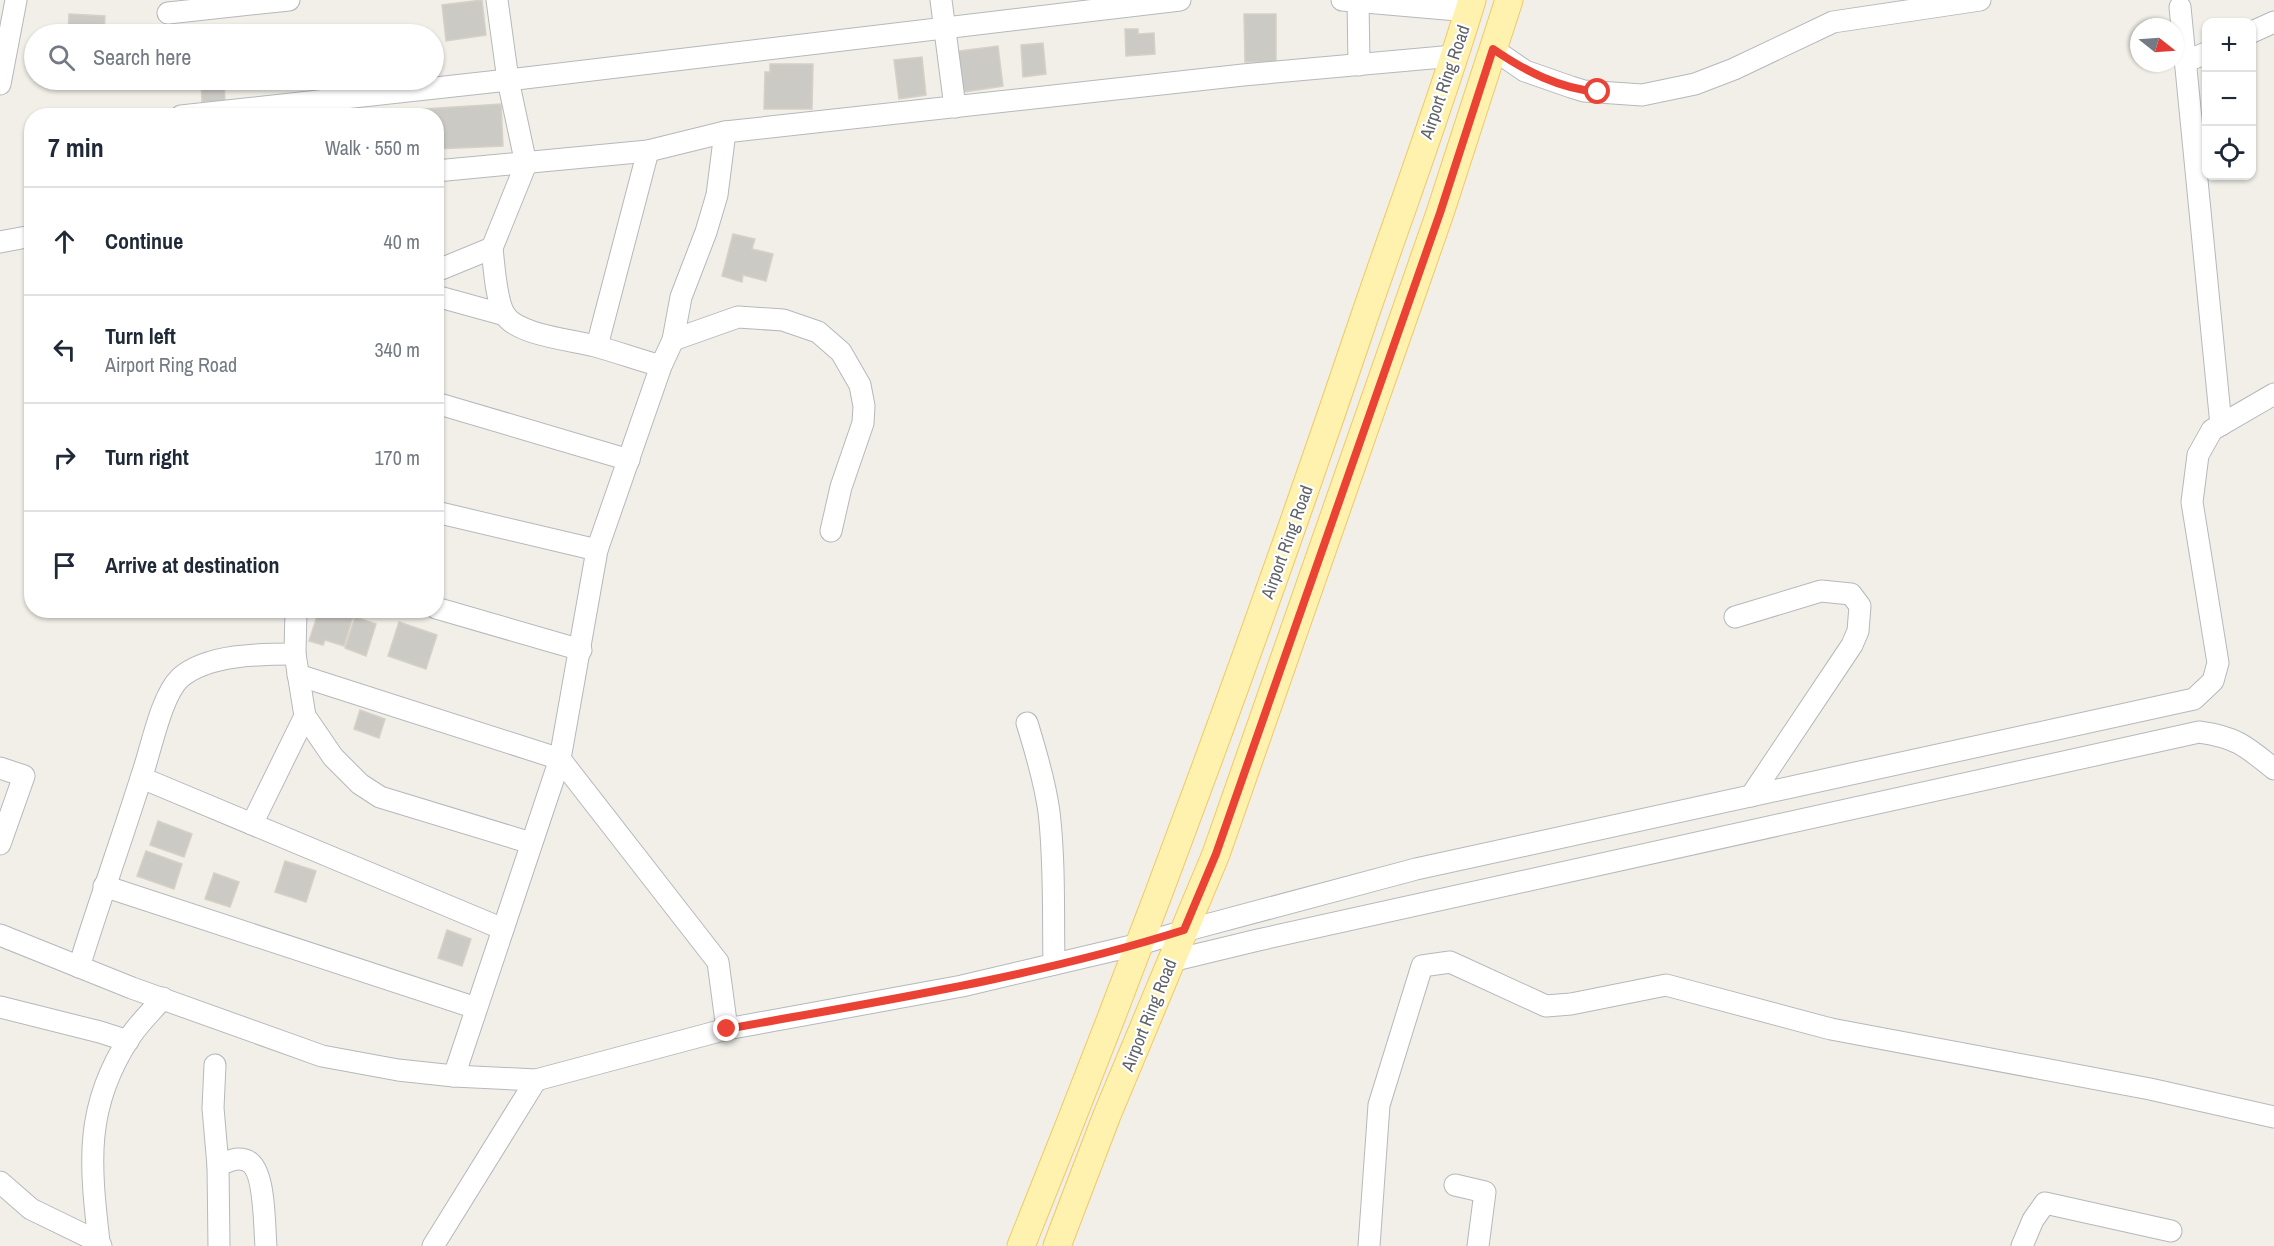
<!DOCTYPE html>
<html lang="en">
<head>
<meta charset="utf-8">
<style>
  body { margin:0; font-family:"Archivo Narrow",sans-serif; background:#f6f6f7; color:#1f2937 }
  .controls { position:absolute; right:18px; top:18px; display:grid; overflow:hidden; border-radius:12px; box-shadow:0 2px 4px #0004 }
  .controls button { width:54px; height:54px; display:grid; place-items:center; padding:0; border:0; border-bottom:2px solid #e0e1e3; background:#fff; color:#1f2937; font:30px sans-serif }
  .compass { position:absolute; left:2130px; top:18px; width:54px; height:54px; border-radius:50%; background:#fff; box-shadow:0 2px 4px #0004; rotate:107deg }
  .stop { position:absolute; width:18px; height:18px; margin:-14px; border:4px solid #ea4335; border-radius:50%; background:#fff }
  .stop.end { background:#ea4335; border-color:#fff; box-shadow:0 2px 6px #0008 }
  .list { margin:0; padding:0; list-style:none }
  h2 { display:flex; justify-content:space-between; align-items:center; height:78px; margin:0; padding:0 24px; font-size:26px }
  h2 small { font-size:20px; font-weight:400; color:#747a83 }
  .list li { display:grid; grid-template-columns:39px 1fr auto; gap:18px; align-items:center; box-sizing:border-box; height:108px; padding:0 24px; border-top:2px solid #e0e1e3 }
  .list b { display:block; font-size:22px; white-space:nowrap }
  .list p { margin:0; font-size:20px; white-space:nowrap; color:#747a83 }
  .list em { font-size:20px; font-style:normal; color:#747a83 }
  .icon { flex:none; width:33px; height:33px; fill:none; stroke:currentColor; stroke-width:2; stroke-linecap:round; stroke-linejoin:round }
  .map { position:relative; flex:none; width:2274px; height:1246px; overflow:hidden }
  .search { position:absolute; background:#fff; box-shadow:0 2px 4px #0004; left:24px; top:24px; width:420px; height:66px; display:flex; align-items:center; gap:15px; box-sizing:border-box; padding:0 21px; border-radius:33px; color:#747a83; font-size:22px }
  .panel { position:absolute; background:#fff; box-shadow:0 2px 4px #0004; left:24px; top:108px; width:420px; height:510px; border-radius:24px }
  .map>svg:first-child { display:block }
</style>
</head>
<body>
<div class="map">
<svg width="2274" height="1246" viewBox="0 0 2274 1246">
  <rect width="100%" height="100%" fill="#f1efe8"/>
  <g fill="#cccac5" stroke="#d6d1c6" stroke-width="1.5">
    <polygon points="482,0 486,35 446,41 442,5"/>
    <polygon points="69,14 105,16 104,34 68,34"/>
    <polygon points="1244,14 1276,14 1276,62 1245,62"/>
    <polygon points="1125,29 1138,29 1138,34 1154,33 1155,54 1126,56"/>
    <polygon points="1043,43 1046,74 1023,77 1021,45"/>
    <polygon points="998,46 1003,86 958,93 952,52"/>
    <polygon points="922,57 926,95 899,99 894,60"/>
    <polygon points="770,64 813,64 812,109 764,109 765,72 770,72"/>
    <polygon points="201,80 224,80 225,101 202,102"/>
    <polygon points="501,104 503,146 436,149 436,116 423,116 423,109"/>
    <polygon points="733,234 755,239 752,249 773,254 766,281 743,275 742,282 722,276"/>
    <polygon points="319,610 345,610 354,613 344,646 325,640 323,645 309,641"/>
    <polygon points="355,617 376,624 366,656 345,648"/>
    <polygon points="399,622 437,635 426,669 388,656"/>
    <polygon points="360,710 385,719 379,738 354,729"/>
    <polygon points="158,821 192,834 184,857 150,845"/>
    <polygon points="146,851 182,864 174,889 137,876"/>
    <polygon points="285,861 316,871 306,902 275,892"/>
    <polygon points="214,873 239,882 230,907 205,899"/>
    <polygon points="447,930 471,939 462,966 438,958"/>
  </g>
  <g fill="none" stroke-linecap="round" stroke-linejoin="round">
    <defs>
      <g id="minor">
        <polyline points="941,0 955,107"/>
        <polyline points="1342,0 1469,11"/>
        <polyline points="1358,1 1359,65"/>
        <polyline points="2180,7 2221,425"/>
        <polyline points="168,13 289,0"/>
        <polyline points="2252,32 2274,22"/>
        <polyline points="1493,49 1525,71 1571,87 1584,91 1642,95 1695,84 1734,69 1833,22 1980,0"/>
        <polyline points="2185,62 2206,53"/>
        <polyline points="0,84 16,0"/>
        <polyline points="181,116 508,80 1180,0"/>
        <polyline points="436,171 648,151 725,132 1243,75 1454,56"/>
        <polyline points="0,242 32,236"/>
        <path d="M 492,248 C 494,265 496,302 505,315 C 517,335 573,340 595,346 C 617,352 639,360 661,366"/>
        <polyline points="436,271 492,248 526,164 508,80 497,0"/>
        <polyline points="436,296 505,315"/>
        <polyline points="673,340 738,317 783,320 818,332 841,352 860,385 864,406 863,423 841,487 831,531"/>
        <polyline points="597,346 648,151"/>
        <polyline points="436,403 629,460"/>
        <polyline points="436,512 597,550"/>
        <polyline points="436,608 581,650"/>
        <polyline points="296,610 295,654 305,716 333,757 360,784 380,797 531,843"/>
        <polyline points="1735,617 1821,591 1851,594 1860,606 1858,631 1852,645 1751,796"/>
        <polyline points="298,675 560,759 718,962 727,1029"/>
        <path d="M 1027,723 C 1036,752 1045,782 1049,812 C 1055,863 1053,914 1054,964"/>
        <polyline points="0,768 24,776 0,844"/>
        <polyline points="142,778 503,929"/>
        <polyline points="252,824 305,716"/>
        <polyline points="104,886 476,1008"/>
        <polyline points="0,935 132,988 322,1056 398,1070 454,1076 536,1080 727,1029 962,986 1140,944 1184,931 1416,869 2194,699 2213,681 2218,663 2192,502 2198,455 2212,430 2274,394"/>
        <path d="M 1171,961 L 1258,940 L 2199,732 C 2236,737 2246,746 2274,769"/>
        <path d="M 79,967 C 99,902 122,839 142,775 C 151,750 161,696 180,678 C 207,654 261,654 295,654"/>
        <polyline points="0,1007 100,1032 128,1041"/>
        <polyline points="215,1065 213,1108 218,1166"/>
        <polyline points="454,1076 560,759 597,550 661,366 673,340 681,297 706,232 717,195 725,132"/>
        <polyline points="0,1182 31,1209 99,1242 101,1246"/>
        <polyline points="1455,1185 1485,1192 1478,1246"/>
        <path d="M 99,1242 C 90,1163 84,1107 130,1037 C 139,1023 152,1011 163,998"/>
        <path d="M 219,1246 L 218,1166 C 227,1162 235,1157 245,1160 C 266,1165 264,1227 266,1246"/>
        <polyline points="433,1246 536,1080"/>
        <polyline points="1369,1246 1379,1105 1422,966 1450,962 1546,1006 1571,1004 1666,985 1831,1029 2150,1089 2274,1117"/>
        <polyline points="2022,1246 2033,1220 2045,1203 2171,1231"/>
      </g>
      <g id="major">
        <path d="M 1021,1246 C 1145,939 1259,629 1365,315 C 1401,210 1440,106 1472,0"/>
        <polyline points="1057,1246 1107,1115 1216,854 1440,213 1509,0"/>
      </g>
    </defs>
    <use href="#minor" stroke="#b5b8bc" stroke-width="23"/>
    <use href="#major" stroke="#f2c960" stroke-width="29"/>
    <use href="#minor" stroke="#fff" stroke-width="21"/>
    <use href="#major" stroke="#fff2af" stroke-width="27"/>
  </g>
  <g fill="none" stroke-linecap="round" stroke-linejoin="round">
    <path stroke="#ea4335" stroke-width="8" d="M 727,1029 C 880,1001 1036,977 1184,930 L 1216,854 L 1440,213 L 1493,49 C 1525,71 1558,88 1598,92"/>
  </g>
  <g text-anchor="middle" stroke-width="4.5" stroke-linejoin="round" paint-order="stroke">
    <g font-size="18" fill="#5f6368" stroke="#fff">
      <text transform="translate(1445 82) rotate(-71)" y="6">Airport Ring Road</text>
      <text transform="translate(1287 542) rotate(-70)" y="6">Airport Ring Road</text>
      <text transform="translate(1149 1015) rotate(-68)" y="6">Airport Ring Road</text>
    </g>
  </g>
</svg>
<div class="controls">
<button>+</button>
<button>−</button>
<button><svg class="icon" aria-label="locate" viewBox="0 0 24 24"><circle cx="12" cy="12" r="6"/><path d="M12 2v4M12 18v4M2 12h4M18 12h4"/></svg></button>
</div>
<svg class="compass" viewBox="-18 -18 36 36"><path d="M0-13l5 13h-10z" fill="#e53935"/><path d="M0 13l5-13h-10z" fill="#747a83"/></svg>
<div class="stop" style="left:1598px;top:92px"></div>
<div class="stop end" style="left:727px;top:1029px"></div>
<div class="search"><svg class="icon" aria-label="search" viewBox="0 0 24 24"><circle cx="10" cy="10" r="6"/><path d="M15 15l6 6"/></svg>Search here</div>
<section class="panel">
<h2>7 min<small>Walk · 550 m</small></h2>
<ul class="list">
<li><svg class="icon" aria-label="ahead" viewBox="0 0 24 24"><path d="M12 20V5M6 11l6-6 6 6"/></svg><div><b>Continue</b></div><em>40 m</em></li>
<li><svg class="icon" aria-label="left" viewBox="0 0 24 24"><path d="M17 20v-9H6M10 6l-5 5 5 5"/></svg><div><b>Turn left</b><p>Airport Ring Road</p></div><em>340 m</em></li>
<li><svg class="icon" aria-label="right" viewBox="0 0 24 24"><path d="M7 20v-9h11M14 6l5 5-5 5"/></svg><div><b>Turn right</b></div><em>170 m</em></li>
<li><svg class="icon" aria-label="arrive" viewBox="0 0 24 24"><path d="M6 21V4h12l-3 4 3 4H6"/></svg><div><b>Arrive at destination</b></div></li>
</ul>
</section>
</div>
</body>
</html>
